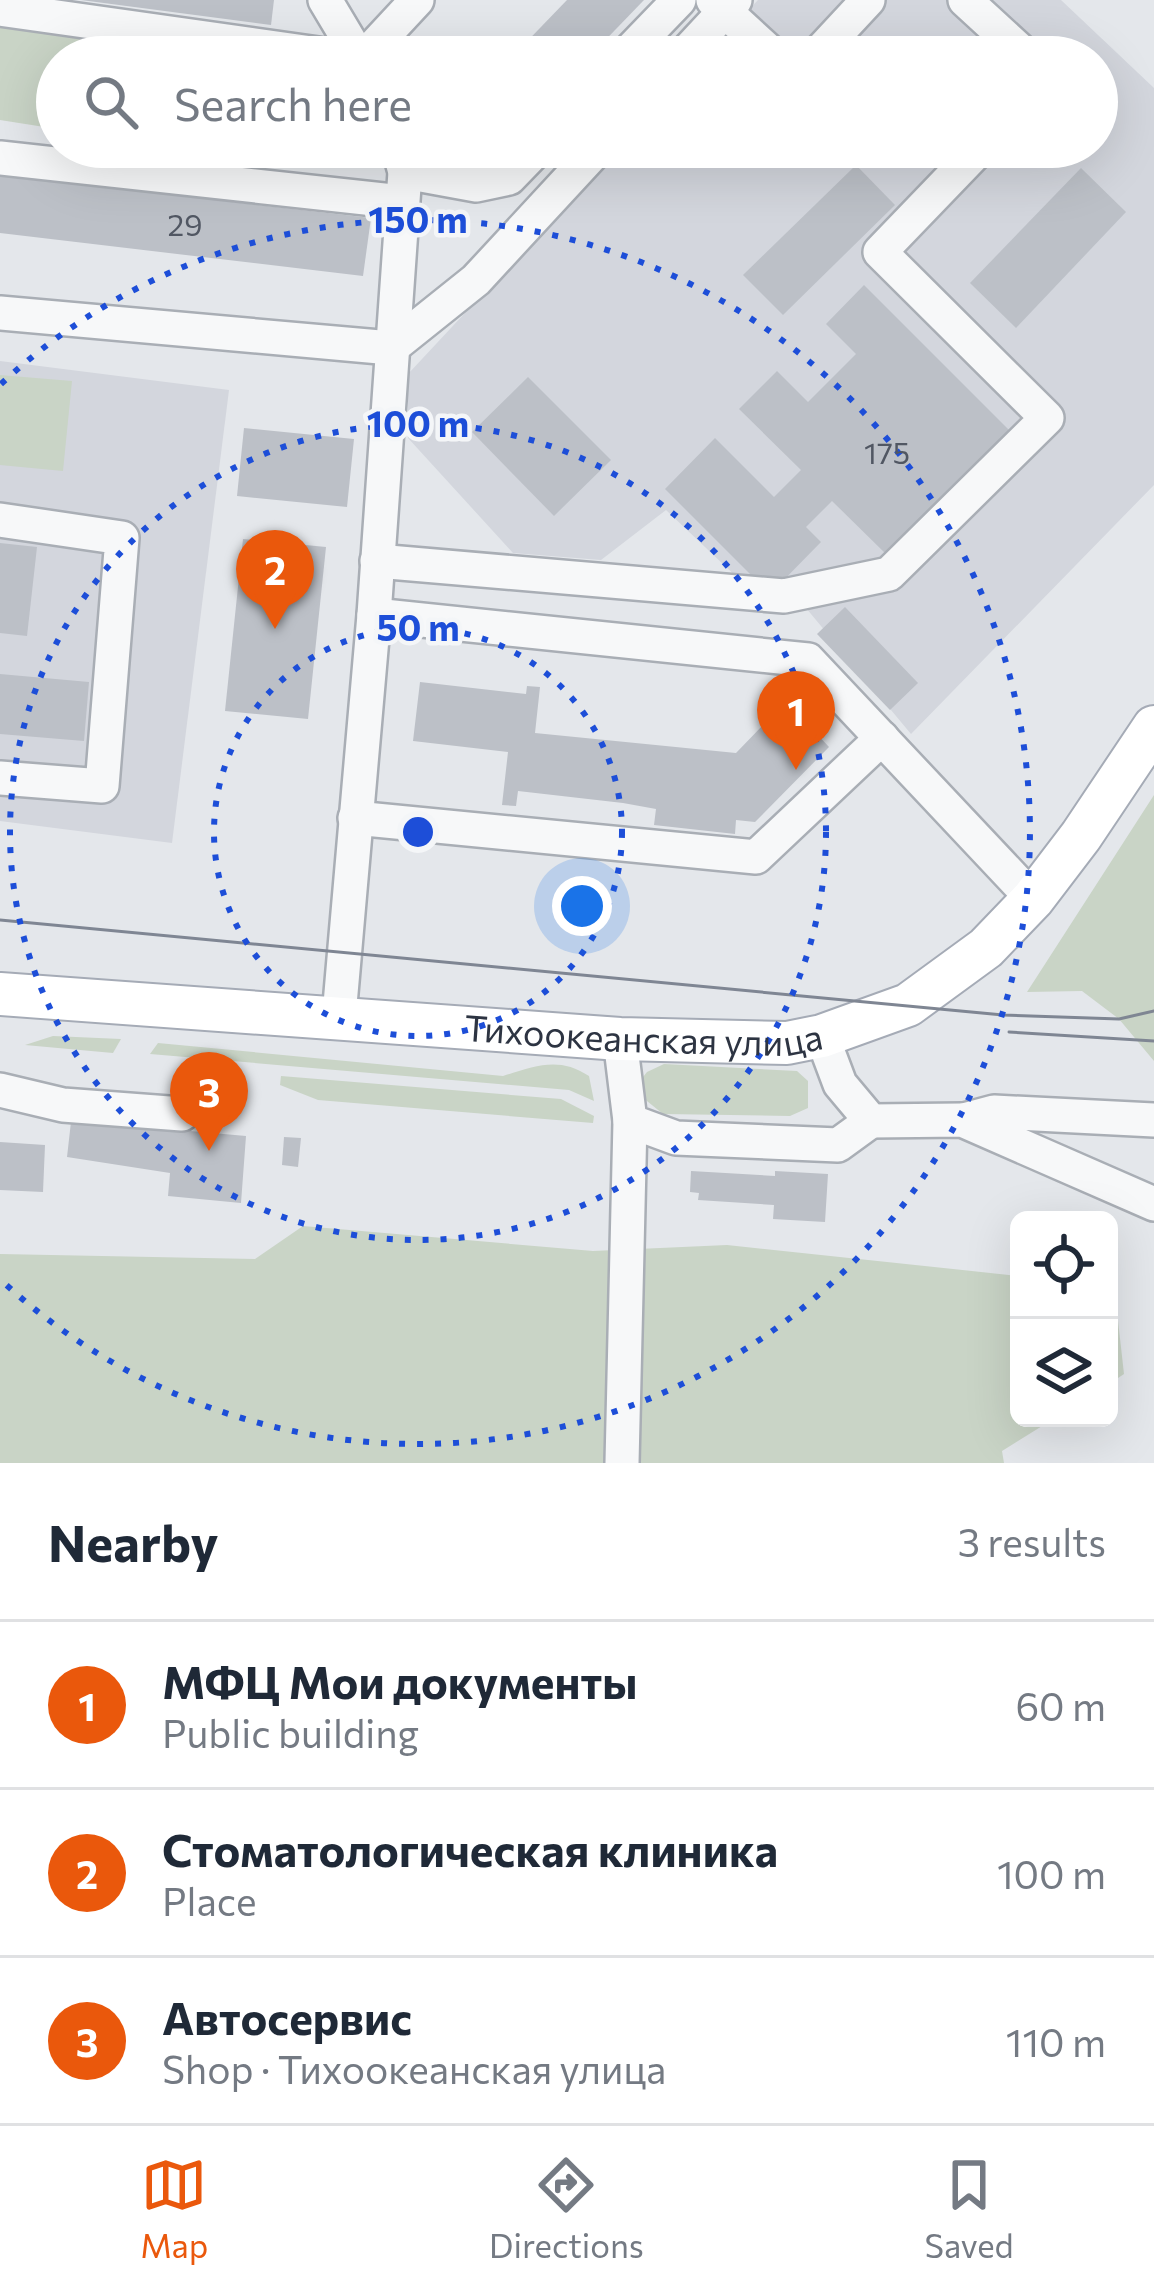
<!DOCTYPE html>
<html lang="en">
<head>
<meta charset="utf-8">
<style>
  body { margin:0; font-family:Commissioner,sans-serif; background:#f2f2f3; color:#1f2937 }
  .controls { position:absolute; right:36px; bottom:36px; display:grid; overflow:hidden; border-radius:18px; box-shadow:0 12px 48px #0002 }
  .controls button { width:108px; height:108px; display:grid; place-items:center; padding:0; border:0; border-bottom:3px solid #e0e1e3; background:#fff; color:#1f2937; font:60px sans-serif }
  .you { position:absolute; left:582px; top:906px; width:42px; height:42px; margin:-30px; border:9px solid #fff; border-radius:50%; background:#1a73e8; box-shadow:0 0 0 18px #1a73e833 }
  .badge { display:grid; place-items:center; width:78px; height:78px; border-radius:50%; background:#ea580c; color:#fff; font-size:39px; font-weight:700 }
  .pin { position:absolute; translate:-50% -99px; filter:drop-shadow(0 3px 6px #0008) }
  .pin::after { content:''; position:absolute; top:63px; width:42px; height:36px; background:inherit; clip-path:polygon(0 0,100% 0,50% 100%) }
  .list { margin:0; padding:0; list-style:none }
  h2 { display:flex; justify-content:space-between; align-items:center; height:156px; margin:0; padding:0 48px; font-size:51px }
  h2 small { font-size:39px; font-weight:400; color:#747a83 }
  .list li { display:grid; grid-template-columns:78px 1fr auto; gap:36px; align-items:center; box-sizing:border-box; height:168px; padding:0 48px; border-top:3px solid #e0e1e3 }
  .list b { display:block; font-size:45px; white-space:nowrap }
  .list p { margin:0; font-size:39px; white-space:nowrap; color:#747a83 }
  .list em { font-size:39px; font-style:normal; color:#747a83 }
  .icon { flex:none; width:66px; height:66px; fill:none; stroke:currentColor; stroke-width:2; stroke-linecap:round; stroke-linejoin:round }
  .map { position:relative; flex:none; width:1154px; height:1463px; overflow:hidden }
  .search { position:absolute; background:#fff; box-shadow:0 12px 48px #0002; left:36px; right:36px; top:36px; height:132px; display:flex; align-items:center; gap:30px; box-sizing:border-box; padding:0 42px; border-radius:66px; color:#747a83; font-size:45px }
  .sheet { height:660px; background:#fff }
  nav { display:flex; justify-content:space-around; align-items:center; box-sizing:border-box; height:168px; border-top:3px solid #e0e1e3; background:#fff; font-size:33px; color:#747a83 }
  nav a { display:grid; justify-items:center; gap:6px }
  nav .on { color:#ea580c }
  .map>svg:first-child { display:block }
</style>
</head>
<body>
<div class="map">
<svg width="1154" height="1463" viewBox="0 0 1154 1463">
  <rect width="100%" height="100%" fill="#e4e7eb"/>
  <g fill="#d3d6dd">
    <polygon points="758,0 1061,0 1154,88 1154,485 911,734 806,608 764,603 666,510 601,560 513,553 408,438 408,374 620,147 1097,147 1097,57 704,57"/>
    <polygon points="0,361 229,390 172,843 0,821"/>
  </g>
  <g fill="#c9d4c6">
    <polygon points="0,17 267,57 57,57 57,129 0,120"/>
    <polygon points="180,147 272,147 270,160"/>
    <polygon points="0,375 72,381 63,471 0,465"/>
    <polygon points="1154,795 1154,1061 1119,1019 1082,991 1027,992"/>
    <polygon points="53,1036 121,1039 113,1053 25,1045"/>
    <path d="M 158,1043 L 503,1076 C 535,1066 559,1056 589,1076 L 594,1101 L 569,1090 L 150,1054 Z"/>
    <polygon points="664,1064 797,1071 808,1081 808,1108 790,1116 663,1114 642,1097 639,1082 647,1072"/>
    <polygon points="281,1076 561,1099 594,1116 593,1123 318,1100 280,1085"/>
    <polygon points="303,1226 593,1251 727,1245 1019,1276 1019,1418 1055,1418 1002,1451 1004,1463 0,1463 0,1254 255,1259"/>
    <polygon points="1109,1285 1114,1285 1124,1374 1109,1384"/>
  </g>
  <g fill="#bcc0c7">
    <polygon points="81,0 274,0 271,25"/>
    <polygon points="567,0 644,0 589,57 512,57"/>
    <polygon points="471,147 501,147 486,162"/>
    <polygon points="856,165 895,205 783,315 743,275"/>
    <polygon points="1081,168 1126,212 1016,328 970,283"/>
    <polygon points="0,175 371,218 363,276 0,233"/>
    <polygon points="864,285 1011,432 888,556 832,501 806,527 821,542 770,594 665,489 715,438 774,497 801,470 739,409 777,371 808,402 856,354 826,324"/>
    <polygon points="528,377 611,460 554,516 472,432"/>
    <polygon points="244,428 354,439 347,507 237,496"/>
    <polygon points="243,539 326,547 308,719 225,711"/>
    <polygon points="0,543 37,547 27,636 0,633"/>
    <polygon points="845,607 918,683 890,710 817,634"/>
    <polygon points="0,674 89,682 84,741 0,734"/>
    <polygon points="420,682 526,694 527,686 540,687 535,733 736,753 786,701 829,747 755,822 736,820 735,834 654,825 656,809 623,803 518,791 516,806 502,805 508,752 413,741"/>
    <polygon points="72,1113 123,1125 246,1136 241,1203 168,1196 170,1173 67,1157"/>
    <polygon points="284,1137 301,1138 298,1167 282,1165"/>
    <polygon points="0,1142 45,1145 43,1192 0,1190"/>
    <polygon points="691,1171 775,1176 775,1171 828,1174 825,1222 773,1219 774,1205 698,1200 699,1193 690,1192"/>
  </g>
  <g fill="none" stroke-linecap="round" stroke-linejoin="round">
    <defs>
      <g id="minor">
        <polyline points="325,0 359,57"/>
        <polyline points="713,0 775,57"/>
        <polyline points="965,0 1027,57"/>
        <polyline points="0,9 340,57"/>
        <polyline points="364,57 417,0"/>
        <polyline points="624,57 679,0"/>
        <polyline points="682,57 735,0"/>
        <polyline points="815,57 868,0"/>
        <polyline points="0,158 402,202"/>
        <polyline points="405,172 476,185 509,178 539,147"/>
        <polyline points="0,313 391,348 476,280 599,147"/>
        <polyline points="0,520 122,538 102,786 0,778"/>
        <polyline points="377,561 784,596 889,574 1047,418 880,252 981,147"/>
        <polyline points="374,615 808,660 1033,899"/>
        <polyline points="355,818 756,857 882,738"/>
        <polyline points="339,1016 374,615 405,172 398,147"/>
        <polyline points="822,1036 840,1084 871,1121 962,1120 1154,1204"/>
        <polyline points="620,1039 630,1121 676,1138 838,1145 871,1121"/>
        <polyline points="0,1090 63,1105 182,1114"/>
        <polyline points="964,1120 994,1112 1154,1120"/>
        <polyline points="622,1463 630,1121"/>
      </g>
      <g id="major">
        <path id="s1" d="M 0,994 L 620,1039 L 787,1043 L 822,1036 L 908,1005 L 986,948 L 1033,899 L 1081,836 L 1154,727"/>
      </g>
    </defs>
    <use href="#minor" stroke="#a9aeb5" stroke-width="38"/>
    <use href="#major" stroke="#a5abb6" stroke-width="46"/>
    <use href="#minor" stroke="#f7f8f9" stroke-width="33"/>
    <use href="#major" stroke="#fff" stroke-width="42"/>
    <g stroke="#7f8693" stroke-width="3">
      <polyline points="0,920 1003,1015 1119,1019 1154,1011"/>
      <polyline points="1009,1032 1154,1041"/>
    </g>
  </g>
  <g fill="none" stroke="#1d4ed8" stroke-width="6" stroke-dasharray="6 12">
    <circle cx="418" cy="832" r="204"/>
    <circle cx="418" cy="832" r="408"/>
    <path d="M1 384A612 612 0 1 1 1 1280"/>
  </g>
  <g text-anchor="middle" stroke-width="9" stroke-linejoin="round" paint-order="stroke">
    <g font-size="30" fill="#515763">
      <text x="185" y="236">29</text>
      <text x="887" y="464">175</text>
    </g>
    <g font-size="36" fill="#2d3442" stroke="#f4f6f8">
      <text dy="13" stroke="none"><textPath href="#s1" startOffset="645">Тихоокеанская улица</textPath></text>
    </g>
  </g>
  <circle cx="418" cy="832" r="18" fill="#1d4ed8" stroke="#f4f6f8" stroke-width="6"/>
  <g font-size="36" text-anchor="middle" font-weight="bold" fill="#1d4ed8" stroke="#f4f6f8" stroke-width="9" stroke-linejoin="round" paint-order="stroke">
    <text x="418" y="233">150 m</text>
    <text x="418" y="437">100 m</text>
    <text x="418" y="641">50 m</text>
  </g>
</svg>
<div class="controls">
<button><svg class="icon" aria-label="locate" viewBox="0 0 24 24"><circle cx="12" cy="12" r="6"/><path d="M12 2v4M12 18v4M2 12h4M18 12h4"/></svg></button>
<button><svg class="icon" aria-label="layers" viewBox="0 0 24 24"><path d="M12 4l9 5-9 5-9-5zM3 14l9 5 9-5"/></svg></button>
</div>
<div class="you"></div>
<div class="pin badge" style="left:796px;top:770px">1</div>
<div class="pin badge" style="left:275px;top:629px">2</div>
<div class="pin badge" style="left:209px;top:1151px">3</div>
<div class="search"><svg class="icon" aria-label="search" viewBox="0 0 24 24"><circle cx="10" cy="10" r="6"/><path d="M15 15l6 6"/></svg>Search here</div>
</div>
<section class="sheet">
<h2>Nearby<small>3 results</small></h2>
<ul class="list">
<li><span class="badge">1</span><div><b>МФЦ Мои документы</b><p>Public building</p></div><em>60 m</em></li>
<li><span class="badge">2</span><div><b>Стоматологическая клиника</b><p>Place</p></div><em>100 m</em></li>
<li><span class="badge">3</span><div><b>Автосервис</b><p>Shop · Тихоокеанская улица</p></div><em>110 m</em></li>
</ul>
</section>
<nav>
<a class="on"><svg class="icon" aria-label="map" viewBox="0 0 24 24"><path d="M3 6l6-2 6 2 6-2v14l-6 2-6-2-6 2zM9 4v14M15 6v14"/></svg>Map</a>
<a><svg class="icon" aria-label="directions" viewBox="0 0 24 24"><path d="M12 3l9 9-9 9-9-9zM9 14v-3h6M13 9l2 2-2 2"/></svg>Directions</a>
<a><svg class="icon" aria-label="saved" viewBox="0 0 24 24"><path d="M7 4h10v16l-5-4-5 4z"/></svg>Saved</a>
</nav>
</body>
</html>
